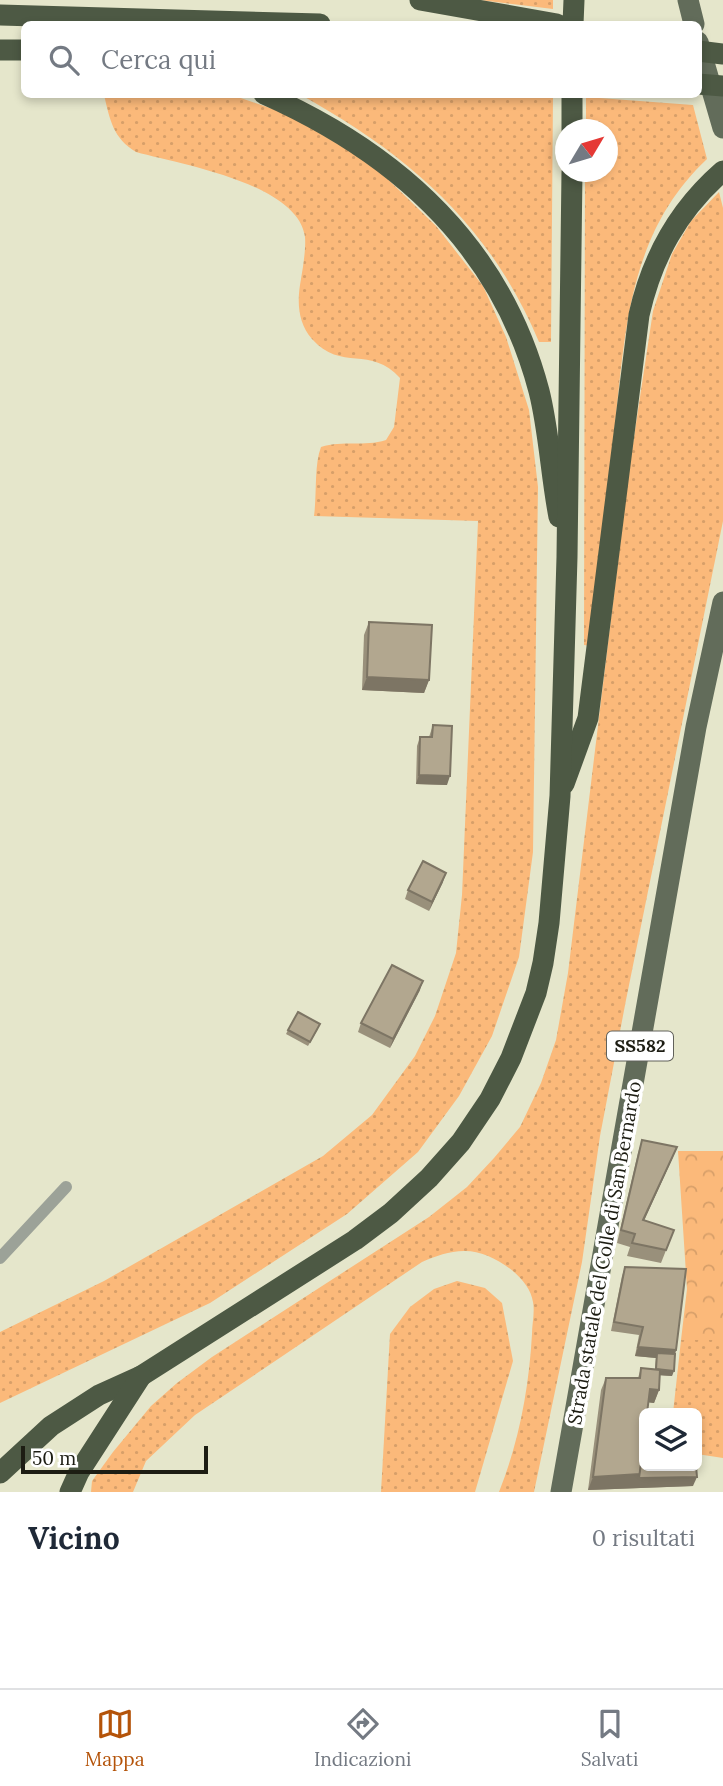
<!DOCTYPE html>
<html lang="it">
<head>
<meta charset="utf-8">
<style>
  body { margin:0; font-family:Lora,serif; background:#f2f2f3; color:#1f2937 }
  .controls { position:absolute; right:21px; bottom:21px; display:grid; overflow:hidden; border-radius:10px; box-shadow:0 4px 10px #0003 }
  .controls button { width:63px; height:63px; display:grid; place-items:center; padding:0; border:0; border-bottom:2px solid #e0e1e3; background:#fff; color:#1f2937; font:35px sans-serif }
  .compass { position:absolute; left:555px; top:119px; width:63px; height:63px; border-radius:50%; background:#fff; box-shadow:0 4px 10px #0003; rotate:52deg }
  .scale { position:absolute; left:21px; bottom:18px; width:187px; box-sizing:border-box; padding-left:7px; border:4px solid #1d1d13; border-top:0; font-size:19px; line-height:24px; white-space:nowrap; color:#1d1d13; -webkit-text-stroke:5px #fff; paint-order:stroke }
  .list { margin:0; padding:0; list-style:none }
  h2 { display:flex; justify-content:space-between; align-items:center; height:91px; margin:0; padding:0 28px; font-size:30px }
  h2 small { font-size:23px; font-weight:400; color:#747a83 }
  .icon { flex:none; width:38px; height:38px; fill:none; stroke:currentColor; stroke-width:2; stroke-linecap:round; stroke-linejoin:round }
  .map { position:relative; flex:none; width:723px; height:1492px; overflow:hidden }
  .search { position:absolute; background:#fff; box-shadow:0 4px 10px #0003; left:21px; right:21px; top:21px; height:77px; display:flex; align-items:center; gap:18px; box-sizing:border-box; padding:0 24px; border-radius:10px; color:#747a83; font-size:26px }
  .sheet { height:196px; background:#fff }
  nav { display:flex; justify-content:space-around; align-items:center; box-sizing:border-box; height:98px; border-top:2px solid #e0e1e3; background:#fff; font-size:19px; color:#747a83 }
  nav a { display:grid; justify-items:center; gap:4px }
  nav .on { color:#b45309 }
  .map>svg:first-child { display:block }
</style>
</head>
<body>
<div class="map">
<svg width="723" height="1492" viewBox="0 0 723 1492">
  <defs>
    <pattern id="grass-dots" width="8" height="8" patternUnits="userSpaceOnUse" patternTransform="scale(1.75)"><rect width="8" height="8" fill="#fbb97a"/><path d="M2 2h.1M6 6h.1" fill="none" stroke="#d79f69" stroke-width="1.8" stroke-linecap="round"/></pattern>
    <pattern id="forest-crowns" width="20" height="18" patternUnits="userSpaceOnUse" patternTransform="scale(1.75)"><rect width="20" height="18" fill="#fbb97a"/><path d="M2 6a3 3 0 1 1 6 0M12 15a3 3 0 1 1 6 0" fill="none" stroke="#d79f69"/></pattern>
  </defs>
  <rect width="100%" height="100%" fill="#e5e6cb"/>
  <g fill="url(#grass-dots)">
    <polygon points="480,0 553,0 553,9"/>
    <path d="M 104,95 L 232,95 L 296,117 L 367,159 L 436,226 L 483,286 L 506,337 L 529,410 L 538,487 L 533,852 L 519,957 L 492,1036 L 459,1096 L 418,1152 L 347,1214 L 210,1303 L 0,1403 L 0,1332 L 104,1281 L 323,1156 L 372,1115 L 415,1056 L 435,1016 L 456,953 L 462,895 L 478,521 L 314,516 C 317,494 314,465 321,447 C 343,440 364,447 386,440 L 394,427 L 400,378 C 371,345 341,372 312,339 C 297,322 297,300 301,279 C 303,267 306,249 305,237 C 298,183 179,164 136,152 C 113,138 110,120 104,95 Z"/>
    <path d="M 301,95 L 553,95 L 551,342 L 539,342 C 490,225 409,155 301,95 Z"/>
    <path d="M 586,97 L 693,105 L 707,159 C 625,236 625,340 613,444 C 606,511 598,578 591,646 L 584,645 L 585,172 L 608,172 L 608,130 L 586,129 Z"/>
    <path d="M 719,192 L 723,208 L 723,521 L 626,1000 L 600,1136 L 582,1262 L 534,1492 L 499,1492 C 519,1442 529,1388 532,1334 C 532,1324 535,1312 533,1302 C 529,1275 489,1250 464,1251 C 449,1251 436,1256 422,1262 L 195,1415 L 146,1461 L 133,1492 L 91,1492 L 92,1481 L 113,1452 L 151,1406 L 177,1383 L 212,1357 L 429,1217 L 467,1187 L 494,1158 L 520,1127 L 541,1083 L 556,1040 L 568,973 L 629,470 L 653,311 L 672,254 L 691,221 Z"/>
    <polygon points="457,1281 485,1288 502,1303 513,1361 475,1492 381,1492 390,1334 410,1307 434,1289"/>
    <polygon points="681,1340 723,1340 723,1458 697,1454 697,1413 673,1413"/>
  </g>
  <polygon fill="url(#forest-crowns)" points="678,1151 723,1151 723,1340 681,1340 687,1289"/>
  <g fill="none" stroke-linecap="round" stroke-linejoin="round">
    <polyline stroke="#9ca298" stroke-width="12" points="0,1258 66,1187"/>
    <g stroke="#626c5a" stroke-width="21">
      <polyline points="688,0 694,24"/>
      <polyline points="698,42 723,128"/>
      <polyline points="561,1492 696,727 723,602"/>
    </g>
    <g stroke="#4d5944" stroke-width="21">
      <polyline points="420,0 557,24"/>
      <polyline points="0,15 320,24"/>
      <polyline points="573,24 574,0"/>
      <polyline points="0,50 24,50"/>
      <path d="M 264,94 C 397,153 501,246 539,391 C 549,430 551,476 559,517"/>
      <polyline points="572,130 572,94"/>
      <path d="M 564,784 L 588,718 L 639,315 C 652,257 678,210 723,171"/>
      <polyline points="0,1473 51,1426 99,1395 141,1376 355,1240 391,1213 429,1178 461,1142 490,1099 511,1058 536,993 543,963 549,923 560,796 567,557 572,172"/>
      <polyline points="70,1492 79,1472 141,1376"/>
    </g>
    <g stroke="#4d5944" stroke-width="21">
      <polyline points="698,51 723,54"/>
      <polyline points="698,84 723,86"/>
    </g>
  </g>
  <g fill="#99907b">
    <polygon points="369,622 429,680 424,693 362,690 364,635"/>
    <polygon points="433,725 447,785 416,784 417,746 420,737 429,737"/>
    <polygon points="443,882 429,911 405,899 408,890"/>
    <polygon points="420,990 390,1048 358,1032 361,1023"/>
    <polygon points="318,1029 308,1046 286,1034 288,1030"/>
    <polygon points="642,1140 677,1147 672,1159 644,1221 674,1230 661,1263 627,1256 630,1247 617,1243 638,1153"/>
    <polygon points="625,1267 676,1350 672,1376 660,1375 659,1390 654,1403 648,1402 642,1456 693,1486 588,1490 601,1390 606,1378 638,1378 641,1368 655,1369 656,1358 635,1356 639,1335 611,1331 622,1276"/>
  </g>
  <g fill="#7d7564">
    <polygon points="367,677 429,680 424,693 362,690"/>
    <polygon points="419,775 450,776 447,785 416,784"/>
    <polygon points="446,873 443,882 429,911 432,902"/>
    <polygon points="423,981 420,990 390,1048 393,1039"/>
    <polygon points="677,1147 672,1159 638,1233 643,1220"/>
    <polygon points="638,1347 676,1350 673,1359 657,1353 656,1358 635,1356"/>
    <polygon points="656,1370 674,1371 672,1376 655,1375"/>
    <polygon points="650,1389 659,1390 654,1403 645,1402"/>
    <polygon points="640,1474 697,1477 693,1486 588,1490 593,1477"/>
  </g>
  <g fill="#b2a78f" stroke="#7d7564" stroke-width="2">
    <polygon points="369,622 432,625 429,680 367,677"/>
    <polygon points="433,725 452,726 450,776 419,775 420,737 432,737"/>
    <polygon points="423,861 446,873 432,902 408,890"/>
    <polygon points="392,965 423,981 393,1039 361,1023"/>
    <polygon points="298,1012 320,1024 310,1042 288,1030"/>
    <polygon points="642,1140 677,1147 643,1220 674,1230 666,1250 632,1243 635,1234 621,1230"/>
    <polygon points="625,1267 686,1269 676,1350 638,1347 643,1327 614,1322"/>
    <polygon points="657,1353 675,1354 674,1371 656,1369"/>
    <polygon points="641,1368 660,1370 659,1390 650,1389 647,1413 644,1413 644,1437 640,1474 593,1477 606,1378 640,1378"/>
    <polygon points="642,1456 644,1456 644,1466 696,1466 697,1477 639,1478"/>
  </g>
  <g text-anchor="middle" stroke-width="7" stroke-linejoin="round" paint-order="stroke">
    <rect fill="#fff" stroke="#61615a" stroke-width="2" x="607" y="1031.5" width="66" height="29" rx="5"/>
    <g font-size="18" font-weight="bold" fill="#1d1d13">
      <text x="640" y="1052">SS582</text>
    </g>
    <g font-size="19" fill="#1d1d13" stroke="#fff">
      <text transform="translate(604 1253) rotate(-80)" y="7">Strada statale del Colle di San Bernardo</text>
    </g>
  </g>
</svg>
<div class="controls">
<button><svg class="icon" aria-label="layers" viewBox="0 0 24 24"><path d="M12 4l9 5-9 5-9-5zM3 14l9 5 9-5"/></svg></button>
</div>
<svg class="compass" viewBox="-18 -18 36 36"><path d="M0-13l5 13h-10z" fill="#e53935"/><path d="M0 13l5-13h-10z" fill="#747a83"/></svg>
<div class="scale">50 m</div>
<div class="search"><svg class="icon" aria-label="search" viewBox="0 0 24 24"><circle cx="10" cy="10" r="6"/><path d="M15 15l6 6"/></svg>Cerca qui</div>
</div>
<section class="sheet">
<h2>Vicino<small>0 risultati</small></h2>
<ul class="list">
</ul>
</section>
<nav>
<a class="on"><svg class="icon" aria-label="map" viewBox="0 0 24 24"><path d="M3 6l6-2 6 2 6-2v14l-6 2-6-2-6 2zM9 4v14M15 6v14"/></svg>Mappa</a>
<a><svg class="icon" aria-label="directions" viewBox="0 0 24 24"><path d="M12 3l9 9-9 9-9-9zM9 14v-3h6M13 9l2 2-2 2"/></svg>Indicazioni</a>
<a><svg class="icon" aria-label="saved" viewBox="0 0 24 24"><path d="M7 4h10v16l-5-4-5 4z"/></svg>Salvati</a>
</nav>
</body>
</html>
